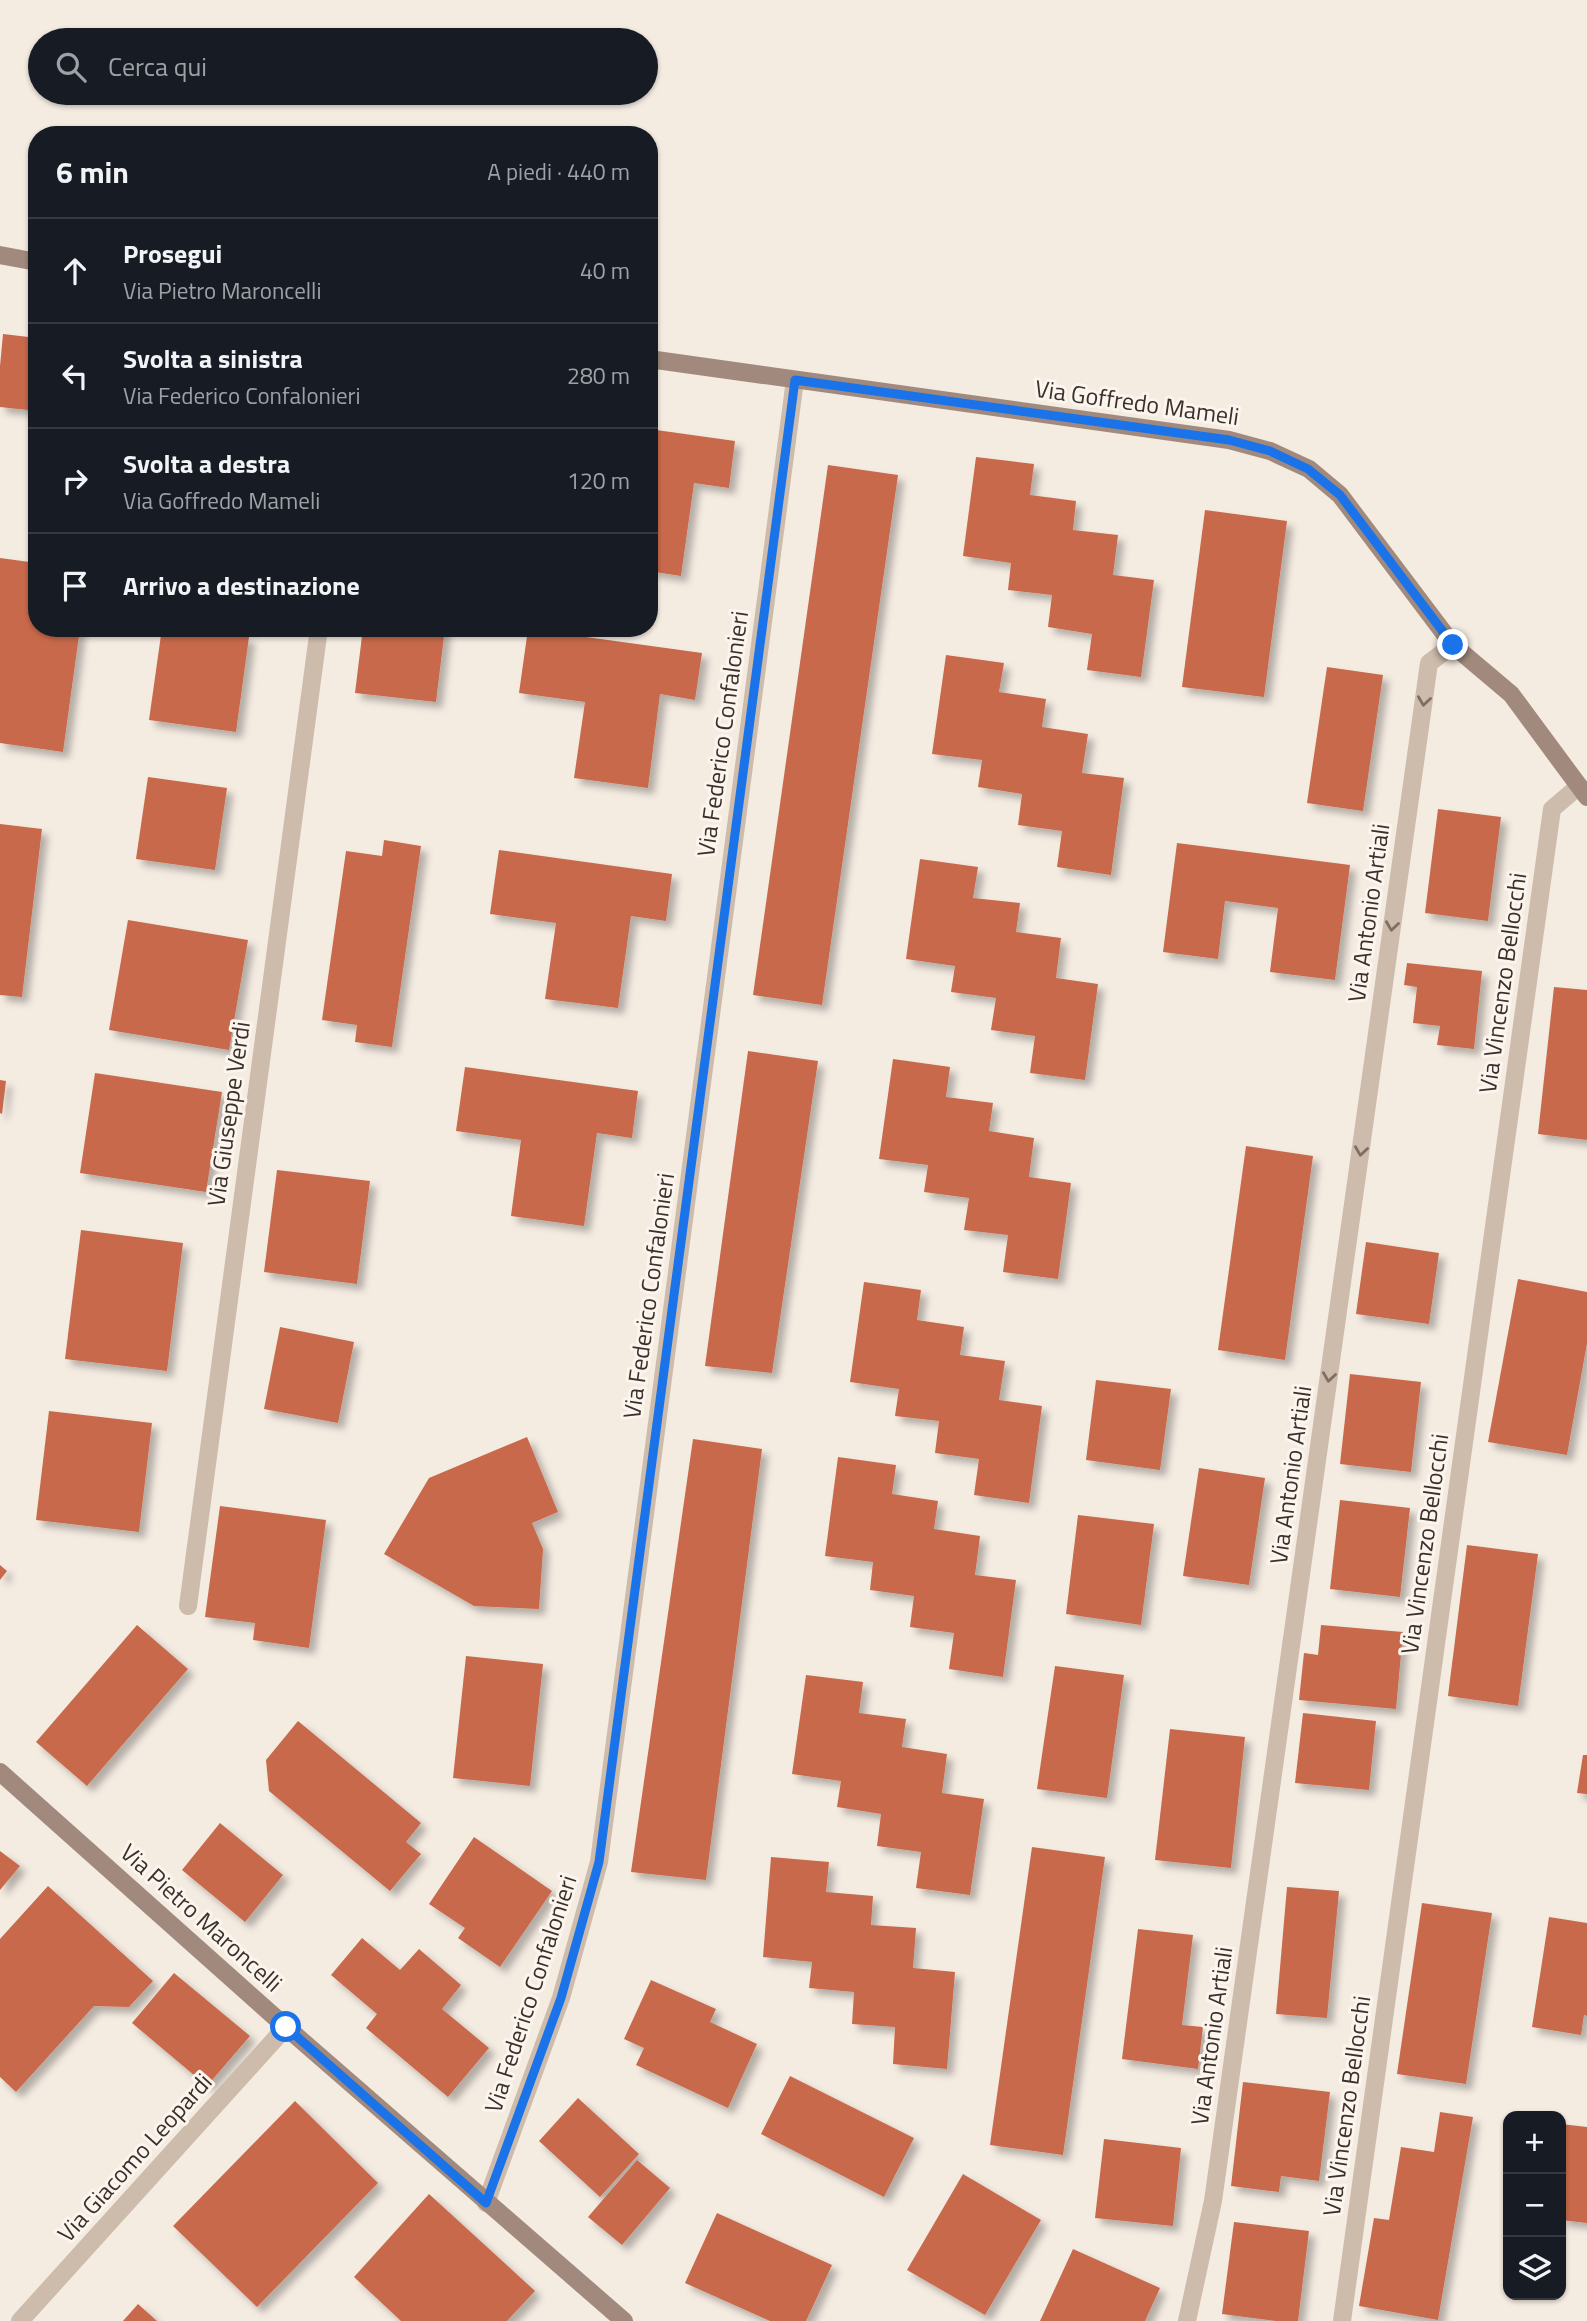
<!DOCTYPE html>
<html lang="it">
<head>
<meta charset="utf-8">
<style>
  body { margin:0; font-family:"Titillium Web",sans-serif; background:#20242c; color:#f1f3f6 }
  .controls { position:absolute; right:21px; bottom:21px; display:grid; overflow:hidden; border-radius:14px; box-shadow:0 2px 5px #0004 }
  .controls button { width:63px; height:63px; display:grid; place-items:center; padding:0; border:0; border-bottom:2px solid #363941; background:#171b24; color:#f1f3f6; font:35px sans-serif }
  .stop { position:absolute; width:21px; height:21px; margin:-16px; border:5px solid #1a73e8; border-radius:50%; background:#fff }
  .stop.end { background:#1a73e8; border-color:#fff; box-shadow:0 2px 7px #0008 }
  .list { margin:0; padding:0; list-style:none }
  h2 { display:flex; justify-content:space-between; align-items:center; height:91px; margin:0; padding:0 28px; font-size:30px }
  h2 small { font-size:23px; font-weight:400; color:#9ea1a6 }
  .list li { display:grid; grid-template-columns:46px 1fr auto; gap:21px; align-items:center; box-sizing:border-box; height:105px; padding:0 28px; border-top:2px solid #363941 }
  .list b { display:block; font-size:26px; white-space:nowrap }
  .list p { margin:0; font-size:23px; white-space:nowrap; color:#9ea1a6 }
  .list em { font-size:23px; font-style:normal; color:#9ea1a6 }
  .icon { flex:none; width:38px; height:38px; fill:none; stroke:currentColor; stroke-width:2; stroke-linecap:round; stroke-linejoin:round }
  .map { position:relative; flex:none; width:1587px; height:2321px; overflow:hidden }
  .search { position:absolute; background:#171b24; box-shadow:0 2px 5px #0004; left:28px; top:28px; width:630px; height:77px; display:flex; align-items:center; gap:18px; box-sizing:border-box; padding:0 24px; border-radius:38px; color:#9ea1a6; font-size:26px }
  .panel { position:absolute; background:#171b24; box-shadow:0 2px 5px #0004; left:28px; top:126px; width:630px; height:511px; border-radius:28px }
  .map>svg:first-child { display:block }
</style>
</head>
<body>
<div class="map">
<svg width="1587" height="2321" viewBox="0 0 1587 2321">
  <defs>
    <filter id="shadow"><feDropShadow dx="6" dy="6" stdDeviation="3.5" flood-color="#0004"/></filter>
  </defs>
  <rect width="100%" height="100%" fill="#f4ebe1"/>
  <g fill="#c8694b" filter="url(#shadow)">
    <polygon points="3,334 37,338 37,411 0,407 0,366"/>
    <polygon points="649,429 735,441 729,488 694,483 681,576 649,571"/>
    <polygon points="976,457 1034,464 1030,495 1076,501 1073,530 1118,535 1113,575 1154,580 1141,677 1087,670 1092,634 1048,627 1052,595 1008,590 1011,563 963,556"/>
    <polygon points="828,465 898,475 822,1005 753,995"/>
    <polygon points="1205,510 1287,521 1264,697 1182,687"/>
    <polygon points="0,558 37,563 37,628 80,628 63,752 0,743"/>
    <polygon points="162,628 190,628 249,637 236,732 149,720"/>
    <polygon points="363,628 445,628 436,702 355,693"/>
    <polygon points="528,629 702,653 695,700 660,694 648,788 574,778 585,702 519,693"/>
    <polygon points="946,655 1004,663 999,692 1046,699 1042,727 1088,734 1082,773 1124,778 1111,875 1057,867 1062,831 1018,825 1022,794 978,787 982,760 932,754"/>
    <polygon points="1327,667 1383,675 1363,811 1307,803"/>
    <polygon points="148,777 227,788 215,870 136,859"/>
    <polygon points="1438,809 1501,817 1488,921 1425,913"/>
    <polygon points="0,824 42,829 22,997 0,995"/>
    <polygon points="384,840 421,846 392,1047 355,1042 357,1025 322,1020 346,851 382,856"/>
    <polygon points="1177,843 1350,865 1335,980 1270,972 1278,908 1225,901 1218,959 1163,952"/>
    <polygon points="499,850 672,874 666,921 631,916 618,1008 545,999 556,923 490,914"/>
    <polygon points="920,859 978,867 973,898 1020,903 1016,932 1061,938 1056,978 1098,984 1085,1080 1030,1073 1035,1036 991,1030 996,998 951,992 955,966 906,959"/>
    <polygon points="128,920 248,940 229,1050 109,1030"/>
    <polygon points="1407,963 1482,971 1474,1049 1437,1045 1440,1026 1413,1023 1417,987 1404,985"/>
    <polygon points="1554,987 1587,990 1587,1140 1538,1134"/>
    <polygon points="748,1051 818,1061 772,1373 705,1366"/>
    <polygon points="893,1059 950,1067 946,1097 993,1103 989,1131 1034,1138 1029,1177 1071,1183 1058,1279 1003,1272 1008,1235 964,1230 969,1198 924,1192 928,1165 879,1159"/>
    <polygon points="465,1067 638,1091 632,1138 597,1133 584,1226 511,1216 521,1140 456,1131"/>
    <polygon points="95,1073 222,1092 206,1192 80,1173"/>
    <polygon points="0,1080 6,1081 2,1114 0,1113"/>
    <polygon points="1246,1146 1313,1156 1285,1360 1218,1350"/>
    <polygon points="277,1170 370,1181 357,1284 264,1272"/>
    <polygon points="81,1230 183,1243 167,1371 65,1359"/>
    <polygon points="1366,1242 1439,1253 1429,1324 1356,1314"/>
    <polygon points="1518,1279 1587,1292 1587,1343 1567,1455 1488,1442"/>
    <polygon points="864,1282 921,1290 917,1320 964,1327 960,1355 1005,1361 999,1400 1042,1406 1029,1503 974,1495 979,1459 935,1453 939,1421 895,1416 899,1389 850,1382"/>
    <polygon points="280,1327 354,1342 338,1423 264,1409"/>
    <polygon points="1350,1374 1421,1382 1411,1472 1340,1464"/>
    <polygon points="1096,1380 1171,1389 1160,1470 1086,1460"/>
    <polygon points="49,1411 152,1423 139,1532 36,1520"/>
    <polygon points="527,1437 558,1512 532,1523 543,1549 539,1609 474,1606 384,1554 429,1478"/>
    <polygon points="693,1439 762,1449 706,1880 631,1872"/>
    <polygon points="838,1457 896,1465 892,1494 938,1501 934,1529 980,1536 975,1575 1016,1580 1003,1677 949,1669 954,1633 910,1627 914,1596 870,1590 873,1562 825,1556"/>
    <polygon points="1199,1468 1265,1478 1249,1585 1183,1576"/>
    <polygon points="1340,1500 1410,1508 1400,1597 1330,1589"/>
    <polygon points="220,1506 326,1520 309,1648 253,1640 255,1623 205,1617"/>
    <polygon points="1078,1515 1154,1524 1141,1625 1066,1614"/>
    <polygon points="1467,1545 1538,1554 1518,1706 1448,1696"/>
    <polygon points="0,1565 7,1571 0,1580"/>
    <polygon points="137,1625 188,1669 87,1786 36,1742"/>
    <polygon points="1321,1625 1403,1632 1396,1709 1299,1700 1304,1653 1318,1655"/>
    <polygon points="466,1656 543,1664 530,1786 453,1778"/>
    <polygon points="1055,1666 1124,1675 1107,1798 1037,1789"/>
    <polygon points="806,1675 863,1682 859,1713 906,1719 902,1747 947,1754 942,1793 984,1799 970,1895 916,1888 921,1852 877,1846 881,1814 837,1807 841,1781 792,1774"/>
    <polygon points="1303,1713 1376,1721 1369,1790 1295,1783"/>
    <polygon points="298,1721 421,1823 406,1842 421,1854 390,1891 269,1791 266,1760"/>
    <polygon points="1170,1729 1245,1737 1231,1868 1155,1860"/>
    <polygon points="1583,1755 1587,1755 1587,1794 1577,1793"/>
    <polygon points="220,1823 283,1875 245,1922 182,1870"/>
    <polygon points="474,1837 552,1891 500,1967 458,1938 465,1928 429,1904"/>
    <polygon points="1032,1847 1105,1857 1063,2155 990,2145"/>
    <polygon points="0,1851 20,1866 0,1890"/>
    <polygon points="771,1857 829,1862 826,1892 873,1896 871,1925 916,1928 913,1968 955,1972 947,2069 893,2064 895,2027 852,2024 854,1992 809,1988 812,1962 763,1957"/>
    <polygon points="48,1886 153,1981 129,2007 94,2006 16,2092 0,2077 0,1939"/>
    <polygon points="1287,1887 1339,1891 1327,2018 1276,2014"/>
    <polygon points="1422,1903 1492,1913 1466,2084 1397,2074"/>
    <polygon points="1549,1917 1587,1923 1587,2016 1584,2015 1581,2035 1532,2027"/>
    <polygon points="1138,1929 1193,1935 1182,2025 1203,2027 1198,2069 1122,2059"/>
    <polygon points="362,1938 400,1970 419,1949 461,1985 442,2009 489,2048 448,2097 366,2028 377,2014 331,1975"/>
    <polygon points="174,1973 250,2036 207,2086 132,2023"/>
    <polygon points="651,1980 716,2009 710,2022 757,2044 728,2108 636,2065 644,2048 624,2039"/>
    <polygon points="790,2076 914,2138 884,2197 761,2134"/>
    <polygon points="1243,2082 1330,2092 1319,2181 1281,2176 1279,2192 1231,2186"/>
    <polygon points="578,2098 639,2154 600,2197 539,2141"/>
    <polygon points="295,2101 378,2183 257,2307 173,2226"/>
    <polygon points="1440,2112 1473,2117 1438,2320 1359,2306 1374,2218 1389,2220 1401,2147 1434,2152"/>
    <polygon points="1561,2124 1587,2127 1587,2223 1561,2220"/>
    <polygon points="1104,2139 1181,2148 1173,2226 1095,2218"/>
    <polygon points="637,2160 670,2188 622,2245 588,2217"/>
    <polygon points="963,2174 1041,2220 985,2315 907,2270"/>
    <polygon points="429,2194 535,2291 507,2321 401,2321 354,2277"/>
    <polygon points="717,2213 832,2265 806,2321 770,2321 685,2283"/>
    <polygon points="1234,2222 1309,2231 1298,2321 1276,2321 1222,2314"/>
    <polygon points="1073,2249 1160,2288 1145,2321 1040,2321"/>
    <polygon points="138,2304 157,2321 123,2321"/>
  </g>
  <g fill="none" stroke-linecap="round" stroke-linejoin="round">
    <g stroke="#cdbbac" stroke-width="18">
      <polyline points="188,1606 319,628"/>
      <polyline points="486,2203 561,1998 599,1862 795,380"/>
      <polyline points="20,2321 286,2027"/>
      <polyline points="1187,2321 1213,2201 1429,663 1453,645"/>
      <polyline points="1342,2321 1552,809 1579,786"/>
    </g>
    <g stroke="#a18a7d" stroke-width="18">
      <polyline points="0,255 37,262"/>
      <polyline points="649,359 1229,440 1270,451 1309,469 1340,495 1453,645 1511,694 1587,797"/>
      <polyline points="0,1772 286,2027 624,2321"/>
    </g>
  </g>
  <defs><path id="oneway-chevron" d="M-2-3.5L2.5 0L-2 3.5" fill="none" stroke-width="1.6" stroke-linecap="round" stroke-linejoin="round" transform="scale(1.75)"/></defs>
  <g stroke="#7d6f65">
    <use href="#oneway-chevron" transform="translate(1424 701) rotate(98)"/>
    <use href="#oneway-chevron" transform="translate(1392 926) rotate(98)"/>
    <use href="#oneway-chevron" transform="translate(1361 1151) rotate(98)"/>
    <use href="#oneway-chevron" transform="translate(1329 1377) rotate(98)"/>
  </g>
  <g fill="none" stroke-linecap="round" stroke-linejoin="round">
    <polyline stroke="#1a73e8" stroke-width="9" points="286,2027 486,2203 561,1998 599,1862 795,380 1229,440 1270,451 1308,469 1340,495 1453,645"/>
  </g>
  <g text-anchor="middle" stroke-width="6" stroke-linejoin="round" paint-order="stroke">
    <g font-size="24" fill="#3b302b" stroke="#fbf5ee">
      <text transform="translate(1137 403) rotate(8)" y="8">Via Goffredo Mameli</text>
      <text transform="translate(723 734) rotate(-82)" y="8">Via Federico Confalonieri</text>
      <text transform="translate(1369 913) rotate(-82)" y="8">Via Antonio Artiali</text>
      <text transform="translate(1503 983) rotate(-82)" y="8">Via Vincenzo Bellocchi</text>
      <text transform="translate(229 1114) rotate(-82)" y="8">Via Giuseppe Verdi</text>
      <text transform="translate(649 1296) rotate(-82)" y="8">Via Federico Confalonieri</text>
      <text transform="translate(1291 1475) rotate(-82)" y="8">Via Antonio Artiali</text>
      <text transform="translate(1425 1544) rotate(-82)" y="8">Via Vincenzo Bellocchi</text>
      <text transform="translate(201 1918) rotate(42)" y="8">Via Pietro Maroncelli</text>
      <text transform="translate(531 1994) rotate(-72)" y="8">Via Federico Confalonieri</text>
      <text transform="translate(1212 2036) rotate(-82)" y="8">Via Antonio Artiali</text>
      <text transform="translate(1347 2106) rotate(-82)" y="8">Via Vincenzo Bellocchi</text>
      <text transform="translate(135 2158) rotate(-48)" y="8">Via Giacomo Leopardi</text>
    </g>
  </g>
</svg>
<div class="controls">
<button>+</button>
<button>−</button>
<button><svg class="icon" aria-label="layers" viewBox="0 0 24 24"><path d="M12 4l9 5-9 5-9-5zM3 14l9 5 9-5"/></svg></button>
</div>
<div class="stop" style="left:286px;top:2027px"></div>
<div class="stop end" style="left:1453px;top:645px"></div>
<div class="search"><svg class="icon" aria-label="search" viewBox="0 0 24 24"><circle cx="10" cy="10" r="6"/><path d="M15 15l6 6"/></svg>Cerca qui</div>
<section class="panel">
<h2>6 min<small>A piedi · 440 m</small></h2>
<ul class="list">
<li><svg class="icon" aria-label="ahead" viewBox="0 0 24 24"><path d="M12 20V5M6 11l6-6 6 6"/></svg><div><b>Prosegui</b><p>Via Pietro Maroncelli</p></div><em>40 m</em></li>
<li><svg class="icon" aria-label="left" viewBox="0 0 24 24"><path d="M17 20v-9H6M10 6l-5 5 5 5"/></svg><div><b>Svolta a sinistra</b><p>Via Federico Confalonieri</p></div><em>280 m</em></li>
<li><svg class="icon" aria-label="right" viewBox="0 0 24 24"><path d="M7 20v-9h11M14 6l5 5-5 5"/></svg><div><b>Svolta a destra</b><p>Via Goffredo Mameli</p></div><em>120 m</em></li>
<li><svg class="icon" aria-label="arrive" viewBox="0 0 24 24"><path d="M6 21V4h12l-3 4 3 4H6"/></svg><div><b>Arrivo a destinazione</b></div></li>
</ul>
</section>
</div>
</body>
</html>
